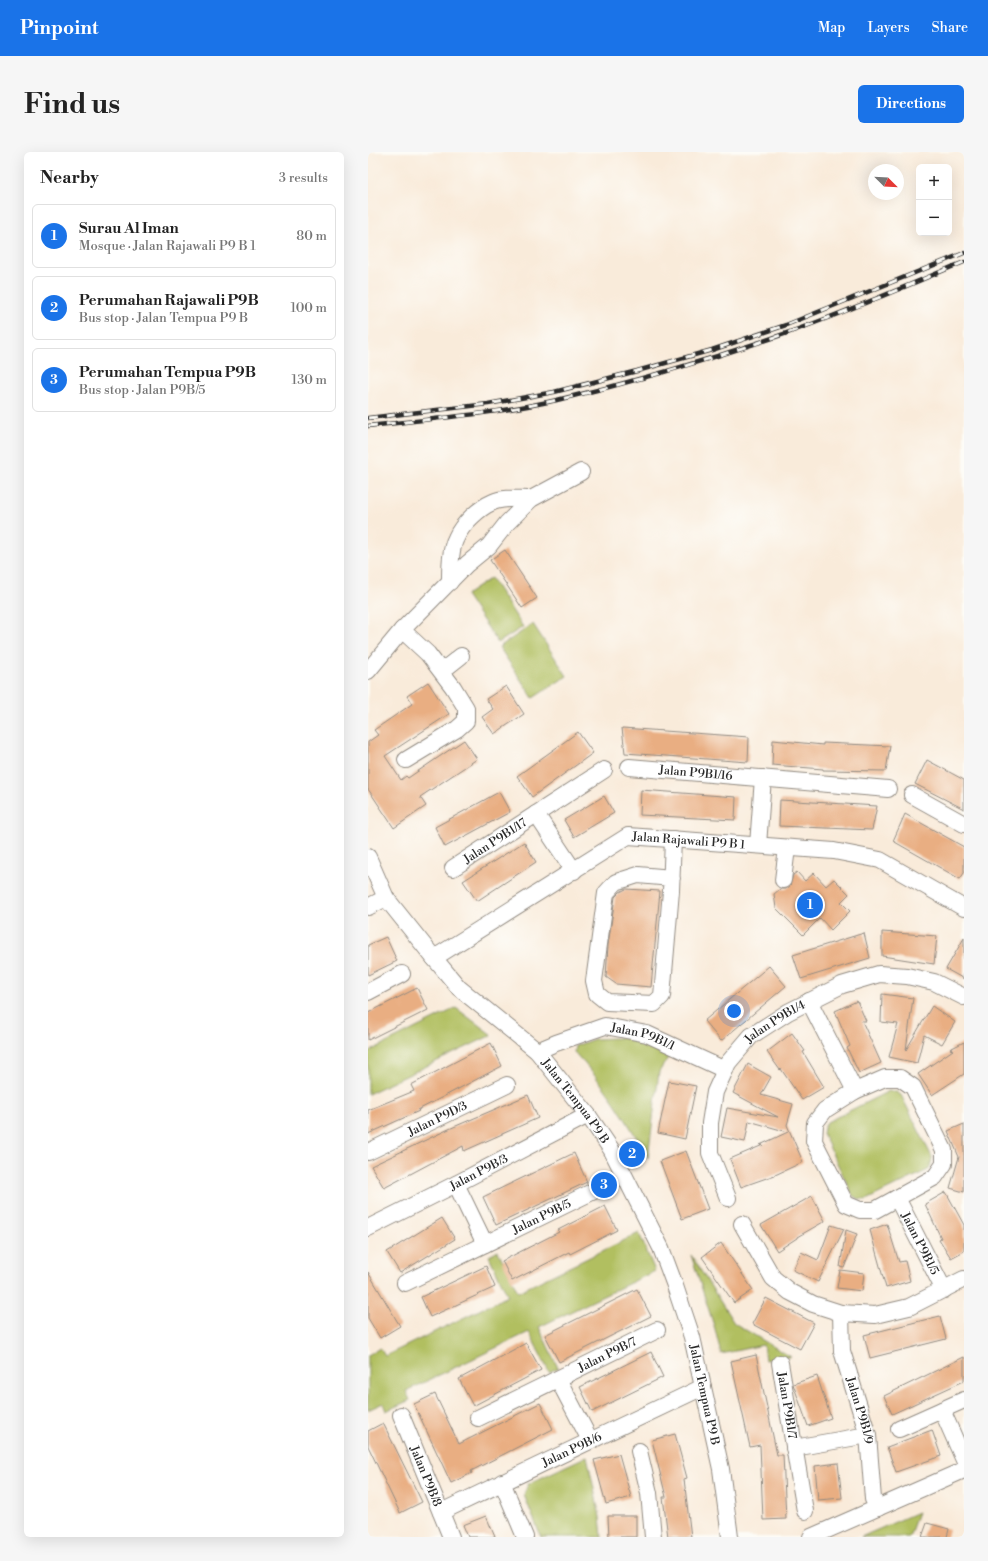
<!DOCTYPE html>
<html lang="en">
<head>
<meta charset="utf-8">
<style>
  body { margin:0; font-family:"Libre Bodoni",serif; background:#f6f6f6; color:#222 }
  .controls { position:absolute; right:12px; top:12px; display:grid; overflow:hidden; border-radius:6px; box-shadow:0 4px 16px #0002 }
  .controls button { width:36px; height:36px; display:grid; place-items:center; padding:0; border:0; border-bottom:1px solid #e0e0e0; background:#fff; color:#222; font:20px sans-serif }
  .compass { position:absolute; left:500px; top:12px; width:36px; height:36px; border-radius:50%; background:#fff; box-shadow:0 4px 16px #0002; rotate:114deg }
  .you { position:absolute; left:366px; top:859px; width:14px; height:14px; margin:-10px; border:3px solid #fff; border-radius:50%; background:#1a73e8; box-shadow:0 0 0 6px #1a73e833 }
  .badge { display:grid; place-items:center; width:26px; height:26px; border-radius:50%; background:#1a73e8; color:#fff; font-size:13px; font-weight:700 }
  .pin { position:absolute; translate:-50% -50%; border:2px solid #fff; box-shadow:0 1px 4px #0006 }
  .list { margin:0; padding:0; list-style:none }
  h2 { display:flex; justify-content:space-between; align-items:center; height:52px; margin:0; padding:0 16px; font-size:17px }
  h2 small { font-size:13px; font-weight:400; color:#767676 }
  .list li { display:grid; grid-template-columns:26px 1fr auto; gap:12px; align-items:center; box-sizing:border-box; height:64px; margin:0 8px 8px; padding:0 8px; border:1px solid #e0e0e0; border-radius:6px }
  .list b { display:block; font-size:15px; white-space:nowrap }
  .list p { margin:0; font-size:13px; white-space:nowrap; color:#767676 }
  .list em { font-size:13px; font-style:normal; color:#767676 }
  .map { position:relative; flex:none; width:596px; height:1385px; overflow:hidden; border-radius:6px }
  header { display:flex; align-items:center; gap:24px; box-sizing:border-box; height:56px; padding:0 20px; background:#1a73e8; color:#fff }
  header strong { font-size:19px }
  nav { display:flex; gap:22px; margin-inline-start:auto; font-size:14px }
  .intro { display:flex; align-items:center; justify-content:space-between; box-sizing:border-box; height:96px; padding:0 24px }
  h1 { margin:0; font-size:28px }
  .button { padding:10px 18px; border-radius:6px; background:#1a73e8; color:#fff; font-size:14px; font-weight:700 }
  main { display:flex; gap:24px; padding:0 24px }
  aside { flex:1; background:#fff; border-radius:6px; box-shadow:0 4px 16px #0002 }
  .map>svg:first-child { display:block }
</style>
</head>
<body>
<header>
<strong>Pinpoint</strong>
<nav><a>Map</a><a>Layers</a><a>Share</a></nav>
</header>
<div class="intro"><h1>Find us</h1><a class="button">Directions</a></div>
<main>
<aside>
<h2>Nearby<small>3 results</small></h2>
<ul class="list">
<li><span class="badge">1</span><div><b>Surau Al Iman</b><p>Mosque · Jalan Rajawali P9 B 1</p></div><em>80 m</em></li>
<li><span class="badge">2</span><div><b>Perumahan Rajawali P9B</b><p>Bus stop · Jalan Tempua P9 B</p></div><em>100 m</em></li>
<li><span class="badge">3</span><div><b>Perumahan Tempua P9B</b><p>Bus stop · Jalan P9B/5</p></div><em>130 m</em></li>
</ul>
</aside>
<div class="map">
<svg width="596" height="1385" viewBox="0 0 596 1385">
  <rect width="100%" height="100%" fill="#fdfcf7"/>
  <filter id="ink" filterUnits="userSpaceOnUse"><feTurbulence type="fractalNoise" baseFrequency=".025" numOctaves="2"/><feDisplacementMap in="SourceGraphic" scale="8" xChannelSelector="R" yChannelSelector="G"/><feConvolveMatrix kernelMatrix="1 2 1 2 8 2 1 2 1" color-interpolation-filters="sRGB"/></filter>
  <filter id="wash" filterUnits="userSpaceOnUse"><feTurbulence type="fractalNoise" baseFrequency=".012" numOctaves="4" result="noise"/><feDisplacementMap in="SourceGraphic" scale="16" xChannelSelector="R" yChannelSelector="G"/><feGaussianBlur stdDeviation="0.9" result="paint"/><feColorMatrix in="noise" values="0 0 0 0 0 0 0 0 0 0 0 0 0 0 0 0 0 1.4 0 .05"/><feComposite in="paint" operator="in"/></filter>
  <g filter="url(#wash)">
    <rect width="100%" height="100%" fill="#f9ebda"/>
    <g fill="#b1bf61" stroke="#6e7546">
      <polygon points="123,426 155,475 130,491 98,443"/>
      <polygon points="165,472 199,524 165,546 131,495"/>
      <polygon points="88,856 124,883 0,942 0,900"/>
      <path d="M 246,886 L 265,887 L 301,904 L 291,920 L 280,1006 C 259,968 236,931 206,900 L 207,894 L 226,887 Z"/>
      <polygon points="521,939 528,940 533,943 564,1005 563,1012 560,1018 498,1048 491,1047 485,1044 455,982 456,975 459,970"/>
      <polygon points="271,1081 287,1119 171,1175 190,1216 181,1220 161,1180 38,1239 42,1248 18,1259 15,1251 0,1258 0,1203 12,1196 17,1204 140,1144 121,1104 130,1099 150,1140"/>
      <polygon points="323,1103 366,1171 423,1205 397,1208 395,1193 353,1202 347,1177"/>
      <polygon points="219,1304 232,1365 234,1385 173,1385 156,1343 160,1332"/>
      <polygon points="550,1360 541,1385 493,1385"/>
    </g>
    <g id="blocks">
      <g fill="#e9ae82">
        <polygon points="137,398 169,446 154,456 122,408"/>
        <polygon points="60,530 81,562 17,604 33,628 38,624 40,626 96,588 109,607 52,645 58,654 26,676 0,637 0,590 10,583 6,578 44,552 39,544"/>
        <polygon points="138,534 156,562 126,582 114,565 125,557 118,547"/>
        <polygon points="254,576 381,585 380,610 257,601"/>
        <polygon points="210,580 225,601 164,645 149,624"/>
        <polygon points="405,588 455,593 455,591 522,594 518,619 455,618 455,617 404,613"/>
        <polygon points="559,608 596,628 596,657 547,632"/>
        <polygon points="273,638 368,645 367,668 272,663"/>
        <polygon points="131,640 142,660 77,695 67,675"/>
        <polygon points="236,644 246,661 206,685 196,668"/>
        <polygon points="412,648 509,654 504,678 411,674"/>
        <polygon points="537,662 596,695 596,721 592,727 525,689"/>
        <polygon points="156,690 168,710 109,749 95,729"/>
        <polygon points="429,720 437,729 446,721 458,734 466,727 481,742 473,750 482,759 463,778 452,766 435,783 408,756 406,742 412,737 418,737 422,734 425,723"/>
        <polygon points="258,737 292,739 283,835 248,832 238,825 240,793 247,745 252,740"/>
        <polygon points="514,780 569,784 566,812 514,804"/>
        <polygon points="496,781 502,806 433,827 425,803"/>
        <polygon points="18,785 29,809 0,823 0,793"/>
        <polygon points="596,786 596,827 578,817"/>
        <polygon points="401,814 418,834 353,889 336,869"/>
        <polygon points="49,836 60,858 0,888 0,861"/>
        <polygon points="514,842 545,846 538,898 564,854 587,870 574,892 556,883 549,911 521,905 530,872 513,870"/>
        <polygon points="489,849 498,869 494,869 513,911 491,921 479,896 482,894 467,859"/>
        <polygon points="424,881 437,899 435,900 456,935 434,948 413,917 412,918 399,900"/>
        <polygon points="596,890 596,922 564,943 550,922 585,898 582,897"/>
        <polygon points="123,891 134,914 50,958 51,959 0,982 0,958 46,939 43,933"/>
        <polygon points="380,912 403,925 393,943 425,952 419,973 435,1010 407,1023 373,1035 362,1007 395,993 392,993 420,980 381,969 377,990 353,985 359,956 410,965 365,941"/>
        <polygon points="301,929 328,934 317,987 290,981"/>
        <polygon points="160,943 170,966 96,999 95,994 16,1036 3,1014 81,977"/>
        <polygon points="596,972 596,1040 582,1036 591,1005 580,979"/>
        <polygon points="318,999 340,1057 314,1067 292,1009"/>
        <polygon points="206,1001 219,1030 128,1073 115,1045"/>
        <polygon points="578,1040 596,1073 596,1099 583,1106 571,1087 573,1086 557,1052"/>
        <polygon points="444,1044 457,1069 429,1085 429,1086 409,1099 393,1073"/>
        <polygon points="237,1054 249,1078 202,1102 201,1100 144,1129 134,1109 191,1080 190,1078"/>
        <polygon points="74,1066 87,1087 32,1121 19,1100"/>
        <polygon points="519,1072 531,1110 537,1109 542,1129 518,1136 502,1078"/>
        <polygon points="463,1073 476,1077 450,1130 425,1118 433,1100 450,1108"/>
        <polygon points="478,1078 489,1082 476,1116 472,1115"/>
        <polygon points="353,1091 385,1138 366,1151 334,1105"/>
        <polygon points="118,1114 127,1135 62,1165 53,1145"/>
        <polygon points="472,1118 496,1121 494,1139 469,1136"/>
        <polygon points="0,1120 32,1174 12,1186 0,1166"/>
        <polygon points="269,1137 283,1164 191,1210 177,1183"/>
        <polygon points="398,1146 446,1171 432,1197 384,1172"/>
        <polygon points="572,1164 578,1187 502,1206 496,1183"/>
        <polygon points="158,1191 173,1218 105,1254 91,1227"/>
        <polygon points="283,1200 295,1225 224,1260 212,1235"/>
        <polygon points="388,1203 409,1303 415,1303 418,1367 395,1368 392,1293 382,1295 363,1209"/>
        <polygon points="596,1205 596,1229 524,1262 516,1244"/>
        <polygon points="449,1224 463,1266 440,1274 425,1232"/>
        <polygon points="67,1242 91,1292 172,1251 185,1277 103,1319 104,1321 83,1331 46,1252"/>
        <polygon points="15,1271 54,1350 32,1361 0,1294 0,1279"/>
        <polygon points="564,1278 573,1304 528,1320 519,1295"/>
        <polygon points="307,1282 319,1326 316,1327 323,1385 300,1385 295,1345 298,1345 284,1288"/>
        <polygon points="251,1302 263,1345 238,1352 226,1308"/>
        <polygon points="470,1311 474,1346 450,1348 447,1314"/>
        <polygon points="118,1364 127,1385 100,1385 95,1373"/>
        <polygon points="240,1364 268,1364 268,1385 241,1385"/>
        <polygon points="559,1371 581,1377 579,1385 554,1385"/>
      </g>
    </g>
  </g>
  <g filter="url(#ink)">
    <use href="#blocks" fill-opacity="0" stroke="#928b82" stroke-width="1"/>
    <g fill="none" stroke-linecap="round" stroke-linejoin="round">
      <defs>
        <g id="minor">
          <path d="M 82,430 C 82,417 82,397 88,386 C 94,372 111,356 125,350 C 136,345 151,347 163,347"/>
          <polyline points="34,478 60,502 85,535 98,556 98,569 89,577 38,608"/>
          <polyline points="0,519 34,478 99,412 121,394 139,371 163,347 213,320"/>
          <polyline points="74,519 93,504"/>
          <path id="s1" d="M 261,615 L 520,637"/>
          <polyline points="544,643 596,672"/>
          <polyline points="168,662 206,719"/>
          <polyline points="390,693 395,626"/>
          <path id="s2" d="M 0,705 L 18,746 L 66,806 L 91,836 L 169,899 L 220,963 L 243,997 L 293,1096 L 306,1131 L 324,1185 L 353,1317 L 362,1385"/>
          <path id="s3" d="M 85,716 L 236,618"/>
          <polyline points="304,726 270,723 248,730 238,741 226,829 229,842 239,850 286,852 294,844 303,739 305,687"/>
          <polyline points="415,728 419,696"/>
          <polyline points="0,755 18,746"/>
          <path id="s4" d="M 66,806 L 260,684 L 466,699 L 512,708 L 596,756"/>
          <polyline points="0,840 34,822"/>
          <polyline points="441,849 487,939"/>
          <path id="s5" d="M 169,899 L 188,891 L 237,874 L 279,882 L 357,918"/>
          <polygon points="517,926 532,926 545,935 576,998 576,1012 567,1025 507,1058 492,1058 478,1052 446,989 447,971 457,958 487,939"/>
          <path id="s6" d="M 0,1000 L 139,933"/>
          <polyline points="88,1032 117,1092"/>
          <path id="s7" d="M 360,1046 L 342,1001 L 342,971 L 347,940 L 357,918 L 360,911 L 383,884 L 420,860 L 474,833 L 511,822 L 539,824 L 566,830 L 596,845"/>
          <path id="s8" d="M 529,1046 L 576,1138"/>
          <polyline points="374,1072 405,1126 422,1140 445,1152 473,1161 507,1163 541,1155 596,1127"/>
          <path id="s9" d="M 0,1076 L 88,1032 L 220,963"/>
          <path id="s10" d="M 37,1131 L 230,1037"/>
          <path id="s11" d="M 473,1161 L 474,1199 L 500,1283 L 505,1347 L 510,1356"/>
          <path id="s12" d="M 412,1211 L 437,1359"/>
          <polyline points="190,1227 222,1288"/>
          <polyline points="574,1258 596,1308"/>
          <path id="s13" d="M 33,1263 L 83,1385"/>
          <path id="s14" d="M 110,1266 L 289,1178"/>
          <polyline points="531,1277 596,1248"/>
          <polyline points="426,1296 500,1283"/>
          <polyline points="271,1299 281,1341 285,1385"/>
          <polyline points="134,1330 157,1385"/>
          <path id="s15" d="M 73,1360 L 335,1235"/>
          <polyline points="443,1385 596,1318"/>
        </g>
      </defs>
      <use href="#minor" stroke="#928b82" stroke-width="18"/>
      <use href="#minor" stroke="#fff" stroke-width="16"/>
      <defs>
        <g id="rail">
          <polyline points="0,266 120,252 186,240 269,219 344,198 418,173 596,101"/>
          <path d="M 0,274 C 63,267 127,262 189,248 C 266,230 344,207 419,181 C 479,160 538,134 596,110"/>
        </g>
      </defs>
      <use href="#rail" stroke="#2b2b2b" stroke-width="4.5"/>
      <use href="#rail" stroke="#fdfcf7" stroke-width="3" stroke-dasharray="9" stroke-linecap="butt"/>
    </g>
  </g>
  <g text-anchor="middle" stroke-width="4" stroke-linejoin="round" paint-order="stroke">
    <g font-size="12" fill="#2b2b2b" stroke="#fdfcf7">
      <text dy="4" stroke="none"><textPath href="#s1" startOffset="67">Jalan P9B1/16</textPath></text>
      <text dy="4" stroke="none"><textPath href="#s3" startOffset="50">Jalan P9B1/17</textPath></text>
      <text dy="4" stroke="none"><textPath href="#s4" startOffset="290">Jalan Rajawali P9 B 1</textPath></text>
      <text dy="4" stroke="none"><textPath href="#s7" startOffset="205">Jalan P9B1/4</textPath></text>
      <text dy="4" stroke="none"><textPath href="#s5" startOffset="112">Jalan P9B1/1</textPath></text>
      <text dy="4" stroke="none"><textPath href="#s2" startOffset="324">Jalan Tempua P9 B</textPath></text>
      <text dy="4" stroke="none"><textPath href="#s6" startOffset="77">Jalan P9D/3</textPath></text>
      <text dy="4" stroke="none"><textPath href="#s9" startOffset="124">Jalan P9B/3</textPath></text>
      <text dy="4" stroke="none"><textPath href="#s10" startOffset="152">Jalan P9B/5</textPath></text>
      <text dy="4" stroke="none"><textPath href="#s8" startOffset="51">Jalan P9B1/5</textPath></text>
      <text dy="4" stroke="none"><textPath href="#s14" startOffset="144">Jalan P9B/7</textPath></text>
      <text dy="4" stroke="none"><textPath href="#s2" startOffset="648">Jalan Tempua P9 B</textPath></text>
      <text dy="4" stroke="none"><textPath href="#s12" startOffset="43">Jalan P9B1/7</textPath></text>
      <text dy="4" stroke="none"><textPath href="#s11" startOffset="100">Jalan P9B1/9</textPath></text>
      <text dy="4" stroke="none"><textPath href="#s15" startOffset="145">Jalan P9B/6</textPath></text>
      <text dy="4" stroke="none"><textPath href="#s13" startOffset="66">Jalan P9B/8</textPath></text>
    </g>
  </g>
</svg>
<div class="controls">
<button>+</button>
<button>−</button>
</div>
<svg class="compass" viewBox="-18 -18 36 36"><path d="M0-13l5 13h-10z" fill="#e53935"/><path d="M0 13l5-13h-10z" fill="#767676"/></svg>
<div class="you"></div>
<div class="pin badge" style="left:442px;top:753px">1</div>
<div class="pin badge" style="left:264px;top:1002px">2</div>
<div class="pin badge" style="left:236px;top:1033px">3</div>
</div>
</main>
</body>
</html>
